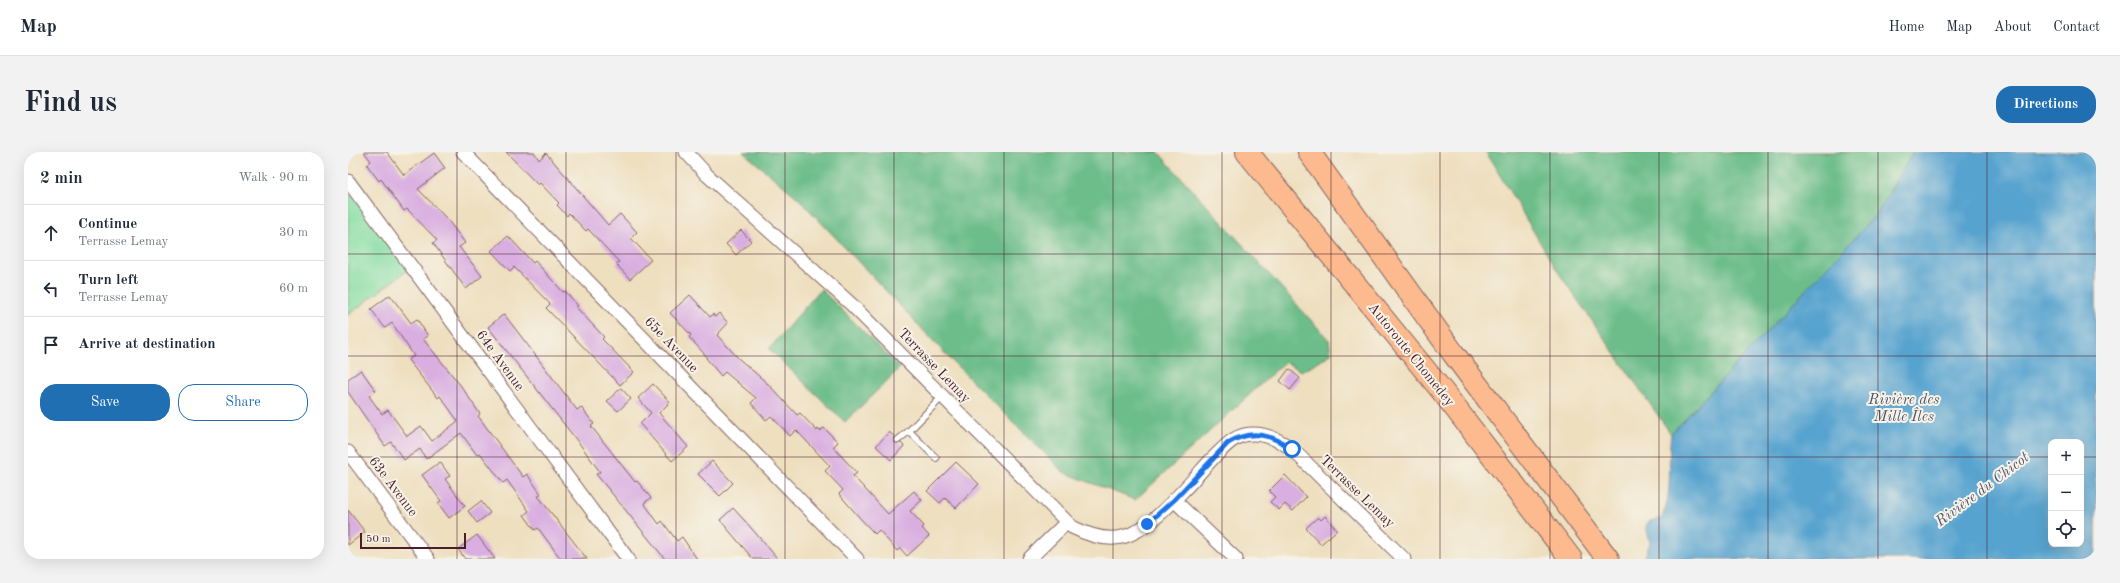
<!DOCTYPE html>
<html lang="en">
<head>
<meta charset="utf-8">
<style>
  body { margin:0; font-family:"Old Standard TT",serif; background:#f2f2f3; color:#1f2937 }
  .controls { position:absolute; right:12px; bottom:12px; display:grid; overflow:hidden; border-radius:8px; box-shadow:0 4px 16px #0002 }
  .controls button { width:36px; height:36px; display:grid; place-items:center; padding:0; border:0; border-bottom:1px solid #e0e1e3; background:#fff; color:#1f2937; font:20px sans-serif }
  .scale { position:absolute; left:12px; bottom:10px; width:106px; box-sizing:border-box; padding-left:4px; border:2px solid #4a1f2b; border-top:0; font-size:11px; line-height:14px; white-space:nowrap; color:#4a1f2b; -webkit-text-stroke:3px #f7f3e8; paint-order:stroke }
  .stop { position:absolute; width:12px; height:12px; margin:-9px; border:3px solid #1a73e8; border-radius:50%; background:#fff }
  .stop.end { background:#1a73e8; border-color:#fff; box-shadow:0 1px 4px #0008 }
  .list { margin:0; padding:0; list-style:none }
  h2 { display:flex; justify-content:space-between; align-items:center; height:52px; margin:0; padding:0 16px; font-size:17px }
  h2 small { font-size:13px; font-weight:400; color:#747a83 }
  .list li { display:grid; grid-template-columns:26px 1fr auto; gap:12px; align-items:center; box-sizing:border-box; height:56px; padding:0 16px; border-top:1px solid #e0e1e3 }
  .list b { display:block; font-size:15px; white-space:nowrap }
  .list p { margin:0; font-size:13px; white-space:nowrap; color:#747a83 }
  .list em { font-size:13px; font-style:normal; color:#747a83 }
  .actions { display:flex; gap:8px; padding:12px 16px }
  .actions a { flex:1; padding:9px 0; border:1px solid #1f6fb2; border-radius:16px; text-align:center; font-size:14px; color:#1f6fb2 }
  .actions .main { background:#1f6fb2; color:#fff }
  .icon { flex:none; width:22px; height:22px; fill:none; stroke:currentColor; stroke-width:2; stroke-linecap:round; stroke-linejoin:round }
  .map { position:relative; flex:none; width:1748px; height:407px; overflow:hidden; border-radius:16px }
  header { display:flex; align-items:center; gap:24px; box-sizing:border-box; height:56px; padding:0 20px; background:#fff; border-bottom:1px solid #e0e1e3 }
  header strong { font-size:19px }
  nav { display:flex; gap:22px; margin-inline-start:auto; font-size:14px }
  .intro { display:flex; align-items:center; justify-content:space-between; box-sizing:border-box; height:96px; padding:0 24px }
  h1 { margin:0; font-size:28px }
  .button { padding:10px 18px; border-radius:16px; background:#1f6fb2; color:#fff; font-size:14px; font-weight:700 }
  main { display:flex; gap:24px; padding:0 24px }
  aside { flex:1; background:#fff; border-radius:16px; box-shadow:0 4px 16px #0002 }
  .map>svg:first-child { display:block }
</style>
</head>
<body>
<header>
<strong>Map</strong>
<nav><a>Home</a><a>Map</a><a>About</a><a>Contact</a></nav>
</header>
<div class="intro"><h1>Find us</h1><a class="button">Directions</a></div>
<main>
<aside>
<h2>2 min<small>Walk · 90 m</small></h2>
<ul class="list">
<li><svg class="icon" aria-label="ahead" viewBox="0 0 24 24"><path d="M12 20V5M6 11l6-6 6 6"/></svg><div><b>Continue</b><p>Terrasse Lemay</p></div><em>30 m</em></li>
<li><svg class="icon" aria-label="left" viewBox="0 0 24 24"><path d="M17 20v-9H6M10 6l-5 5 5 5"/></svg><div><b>Turn left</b><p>Terrasse Lemay</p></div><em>60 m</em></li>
<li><svg class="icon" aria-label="arrive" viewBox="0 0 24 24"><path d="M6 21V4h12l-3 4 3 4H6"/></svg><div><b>Arrive at destination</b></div></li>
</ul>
<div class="actions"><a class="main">Save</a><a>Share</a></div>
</aside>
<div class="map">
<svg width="1748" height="407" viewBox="0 0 1748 407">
  <rect width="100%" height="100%" fill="#f7f3e8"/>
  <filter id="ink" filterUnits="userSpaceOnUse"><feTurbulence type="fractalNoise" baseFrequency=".025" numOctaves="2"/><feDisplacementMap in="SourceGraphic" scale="8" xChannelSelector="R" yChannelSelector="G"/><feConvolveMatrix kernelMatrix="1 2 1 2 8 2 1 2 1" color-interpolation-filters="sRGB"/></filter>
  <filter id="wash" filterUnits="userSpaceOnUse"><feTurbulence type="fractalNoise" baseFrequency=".012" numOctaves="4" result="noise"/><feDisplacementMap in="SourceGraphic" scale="16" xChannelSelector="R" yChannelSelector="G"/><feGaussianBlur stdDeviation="0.9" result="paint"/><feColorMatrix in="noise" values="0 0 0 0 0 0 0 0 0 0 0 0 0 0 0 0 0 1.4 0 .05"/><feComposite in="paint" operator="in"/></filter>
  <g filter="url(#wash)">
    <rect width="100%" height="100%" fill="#eedfbf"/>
    <polygon fill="#86dea3" stroke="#687e67" points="8,40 65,114 0,163 0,46"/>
    <g fill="#6cbd89" stroke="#5b6e5a">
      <polygon points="395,0 810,0 981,188 983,202 954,219 937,210 787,348 715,320 608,213 450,46"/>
      <polygon points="1138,0 1565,0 1529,62 1323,282 1208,117"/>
      <polygon points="473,137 552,216 497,270 421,197"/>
    </g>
    <path fill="#57a3cf" stroke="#50617d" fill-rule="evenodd" d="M 1565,0 L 1748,0 L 1748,407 L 1296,407 L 1302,391 L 1298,374 L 1301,369 L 1313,367 C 1326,341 1319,310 1323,282 L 1529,62 ZM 1703,290 L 1733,290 L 1733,392 L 1703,392 Z"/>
    <g id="blocks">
      <g fill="#d9afe1">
        <polygon points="16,0 39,0 56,23 86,1 97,16 70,37 99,67 117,91 111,95 134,124 118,137 85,91 89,88 59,57 56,59 33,27 31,29 19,13 23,9"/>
        <polygon points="158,0 186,0 191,8 198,1 260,73 272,62 289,80 283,86 303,108 282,127 268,112 271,110 240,77 238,79 221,61 219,64 209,53 211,51 192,31 190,33"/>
        <polygon points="393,78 403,89 388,103 378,92"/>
        <polygon points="160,84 185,111 187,109 215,140 217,139 230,154 228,155 256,185 254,187 286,220 272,233 198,156 202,152 166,115 162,119 143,99"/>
        <polygon points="42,143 63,171 69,167 80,184 75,187 113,234 132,262 130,264 175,325 179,322 193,342 190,344 239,407 213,407 190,376 187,378 176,363 181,359 159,328 155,331 132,301 129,303 113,281 78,307 72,297 56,308 43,290 37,294 0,240 0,227 13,218 28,239 21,244 34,262 40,258 59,284 73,274 84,289 110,269 92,244 90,246 60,208 66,204 44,171 37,176 23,157"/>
        <polygon points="342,143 362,165 365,162 367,165 371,161 380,171 369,183 390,206 420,232 449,263 452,261 469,279 470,277 472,279 476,276 490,290 485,295 509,321 505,324 540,362 566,339 574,348 562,359 576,374 574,376 581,384 559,404 552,396 549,399 531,378 527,382 511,365 491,342 495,338 477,319 482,314 448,278 442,284 423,264 418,268 403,251 408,246 377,220 373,224 358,206 359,205 341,185 343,183 322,161"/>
        <polygon points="156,162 229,258 233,255 246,272 243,274 287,330 289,329 303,346 296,351 311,372 314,369 329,389 334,385 349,407 317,407 262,339 248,322 252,320 234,295 140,175"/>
        <polygon points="941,217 952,226 942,238 932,229"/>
        <polygon points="305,232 322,250 311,261 340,295 324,309 292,272 303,261 290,246"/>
        <polygon points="273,236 283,247 270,259 259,249"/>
        <polygon points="541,280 547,285 547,291 553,291 556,294 543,308 528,294"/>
        <polygon points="364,309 385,331 372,344 350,322"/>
        <polygon points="92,310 102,324 97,327 117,354 101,366 90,351 93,349 74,323"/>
        <polygon points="608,310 631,332 608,356 597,346 592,351 579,339"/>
        <polygon points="937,323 958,345 945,359 937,352 931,358 922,350 927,345 921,339"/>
        <polygon points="133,349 142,361 129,371 120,359"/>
        <polygon points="385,356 397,369 430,407 405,407 372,368"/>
        <polygon points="0,358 17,380 0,393"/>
        <polygon points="977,364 989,378 973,392 958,376 970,365 973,368"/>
        <polygon points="129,383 147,407 117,407 110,397"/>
      </g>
    </g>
  </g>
  <g filter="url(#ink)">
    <use href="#blocks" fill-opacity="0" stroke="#83625f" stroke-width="1"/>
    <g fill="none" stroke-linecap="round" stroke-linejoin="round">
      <defs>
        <g id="service">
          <polyline points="550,288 561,279"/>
          <polyline points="588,306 561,279 595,244"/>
        </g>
        <g id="minor">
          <polyline points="115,0 509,407"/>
          <path d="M 338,0 L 359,23 L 503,152 L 724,375 C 738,382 758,389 774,385 C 805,378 843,329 865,306 C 874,298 883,286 896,283 C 913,279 930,287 944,297 L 1056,407"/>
          <polyline points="0,29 280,407"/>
          <polyline points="0,300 80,407"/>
          <polyline points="826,348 888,407"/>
          <polyline points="681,407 718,371"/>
        </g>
        <g id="motorway">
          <polyline points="899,0 1095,240 1223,407"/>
          <polyline points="961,0 1105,201 1260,407"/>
        </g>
      </defs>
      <use href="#service" stroke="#83625f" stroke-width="8"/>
      <use href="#minor" stroke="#83625f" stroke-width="15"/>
      <use href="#motorway" stroke="#83625f" stroke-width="24"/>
      <use href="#service" stroke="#fff" stroke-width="6"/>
      <use href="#minor" stroke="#fff" stroke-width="13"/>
      <use href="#motorway" stroke="#fcba8e" stroke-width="22"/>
    </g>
  </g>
  <g fill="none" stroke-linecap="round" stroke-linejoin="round" filter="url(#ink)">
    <path stroke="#1a73e8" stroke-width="5" d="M 799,372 L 826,348 L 880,291 C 903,277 923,282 944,297"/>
  </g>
  <path fill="none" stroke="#4a1f2b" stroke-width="1" stroke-opacity="0.55" d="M 109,0 L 109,407M 218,0 L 218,407M 328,0 L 328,407M 437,0 L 437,407M 546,0 L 546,407M 656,0 L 656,407M 765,0 L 765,407M 874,0 L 874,407M 983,0 L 983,407M 1092,0 L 1092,407M 1202,0 L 1202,407M 1311,0 L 1311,407M 1420,0 L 1420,407M 1530,0 L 1530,407M 1639,0 L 1639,407M 0,102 L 1748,102M 0,204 L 1748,204M 0,305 L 1703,305M 1733,305 L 1748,305"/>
  <g text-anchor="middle" stroke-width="4" stroke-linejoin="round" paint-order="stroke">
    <g font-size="14" fill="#4a1f2b" stroke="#f7f3e8">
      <text transform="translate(324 192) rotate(46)" y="5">65e Avenue</text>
      <text transform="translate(1064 202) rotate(51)" y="5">Autoroute Chomedey</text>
      <text transform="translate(153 208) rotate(54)" y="5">64e Avenue</text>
      <text transform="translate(587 213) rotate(46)" y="5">Terrasse Lemay</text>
      <text transform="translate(46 334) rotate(53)" y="5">63e Avenue</text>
      <text transform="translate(1010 339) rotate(44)" y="5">Terrasse Lemay</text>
    </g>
    <g font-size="15" font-style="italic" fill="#4f546d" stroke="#f7f3e8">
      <text x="1556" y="252">Rivière des<tspan x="1556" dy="17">Mille Îles</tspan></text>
      <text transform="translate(1634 337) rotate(-37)" y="5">Rivière du Chicot</text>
    </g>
  </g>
</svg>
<div class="controls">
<button>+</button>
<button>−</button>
<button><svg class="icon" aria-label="locate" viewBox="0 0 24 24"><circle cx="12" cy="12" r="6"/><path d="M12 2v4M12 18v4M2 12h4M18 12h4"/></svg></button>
</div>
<div class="scale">50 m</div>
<div class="stop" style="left:944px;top:297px"></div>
<div class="stop end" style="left:799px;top:372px"></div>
</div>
</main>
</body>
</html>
